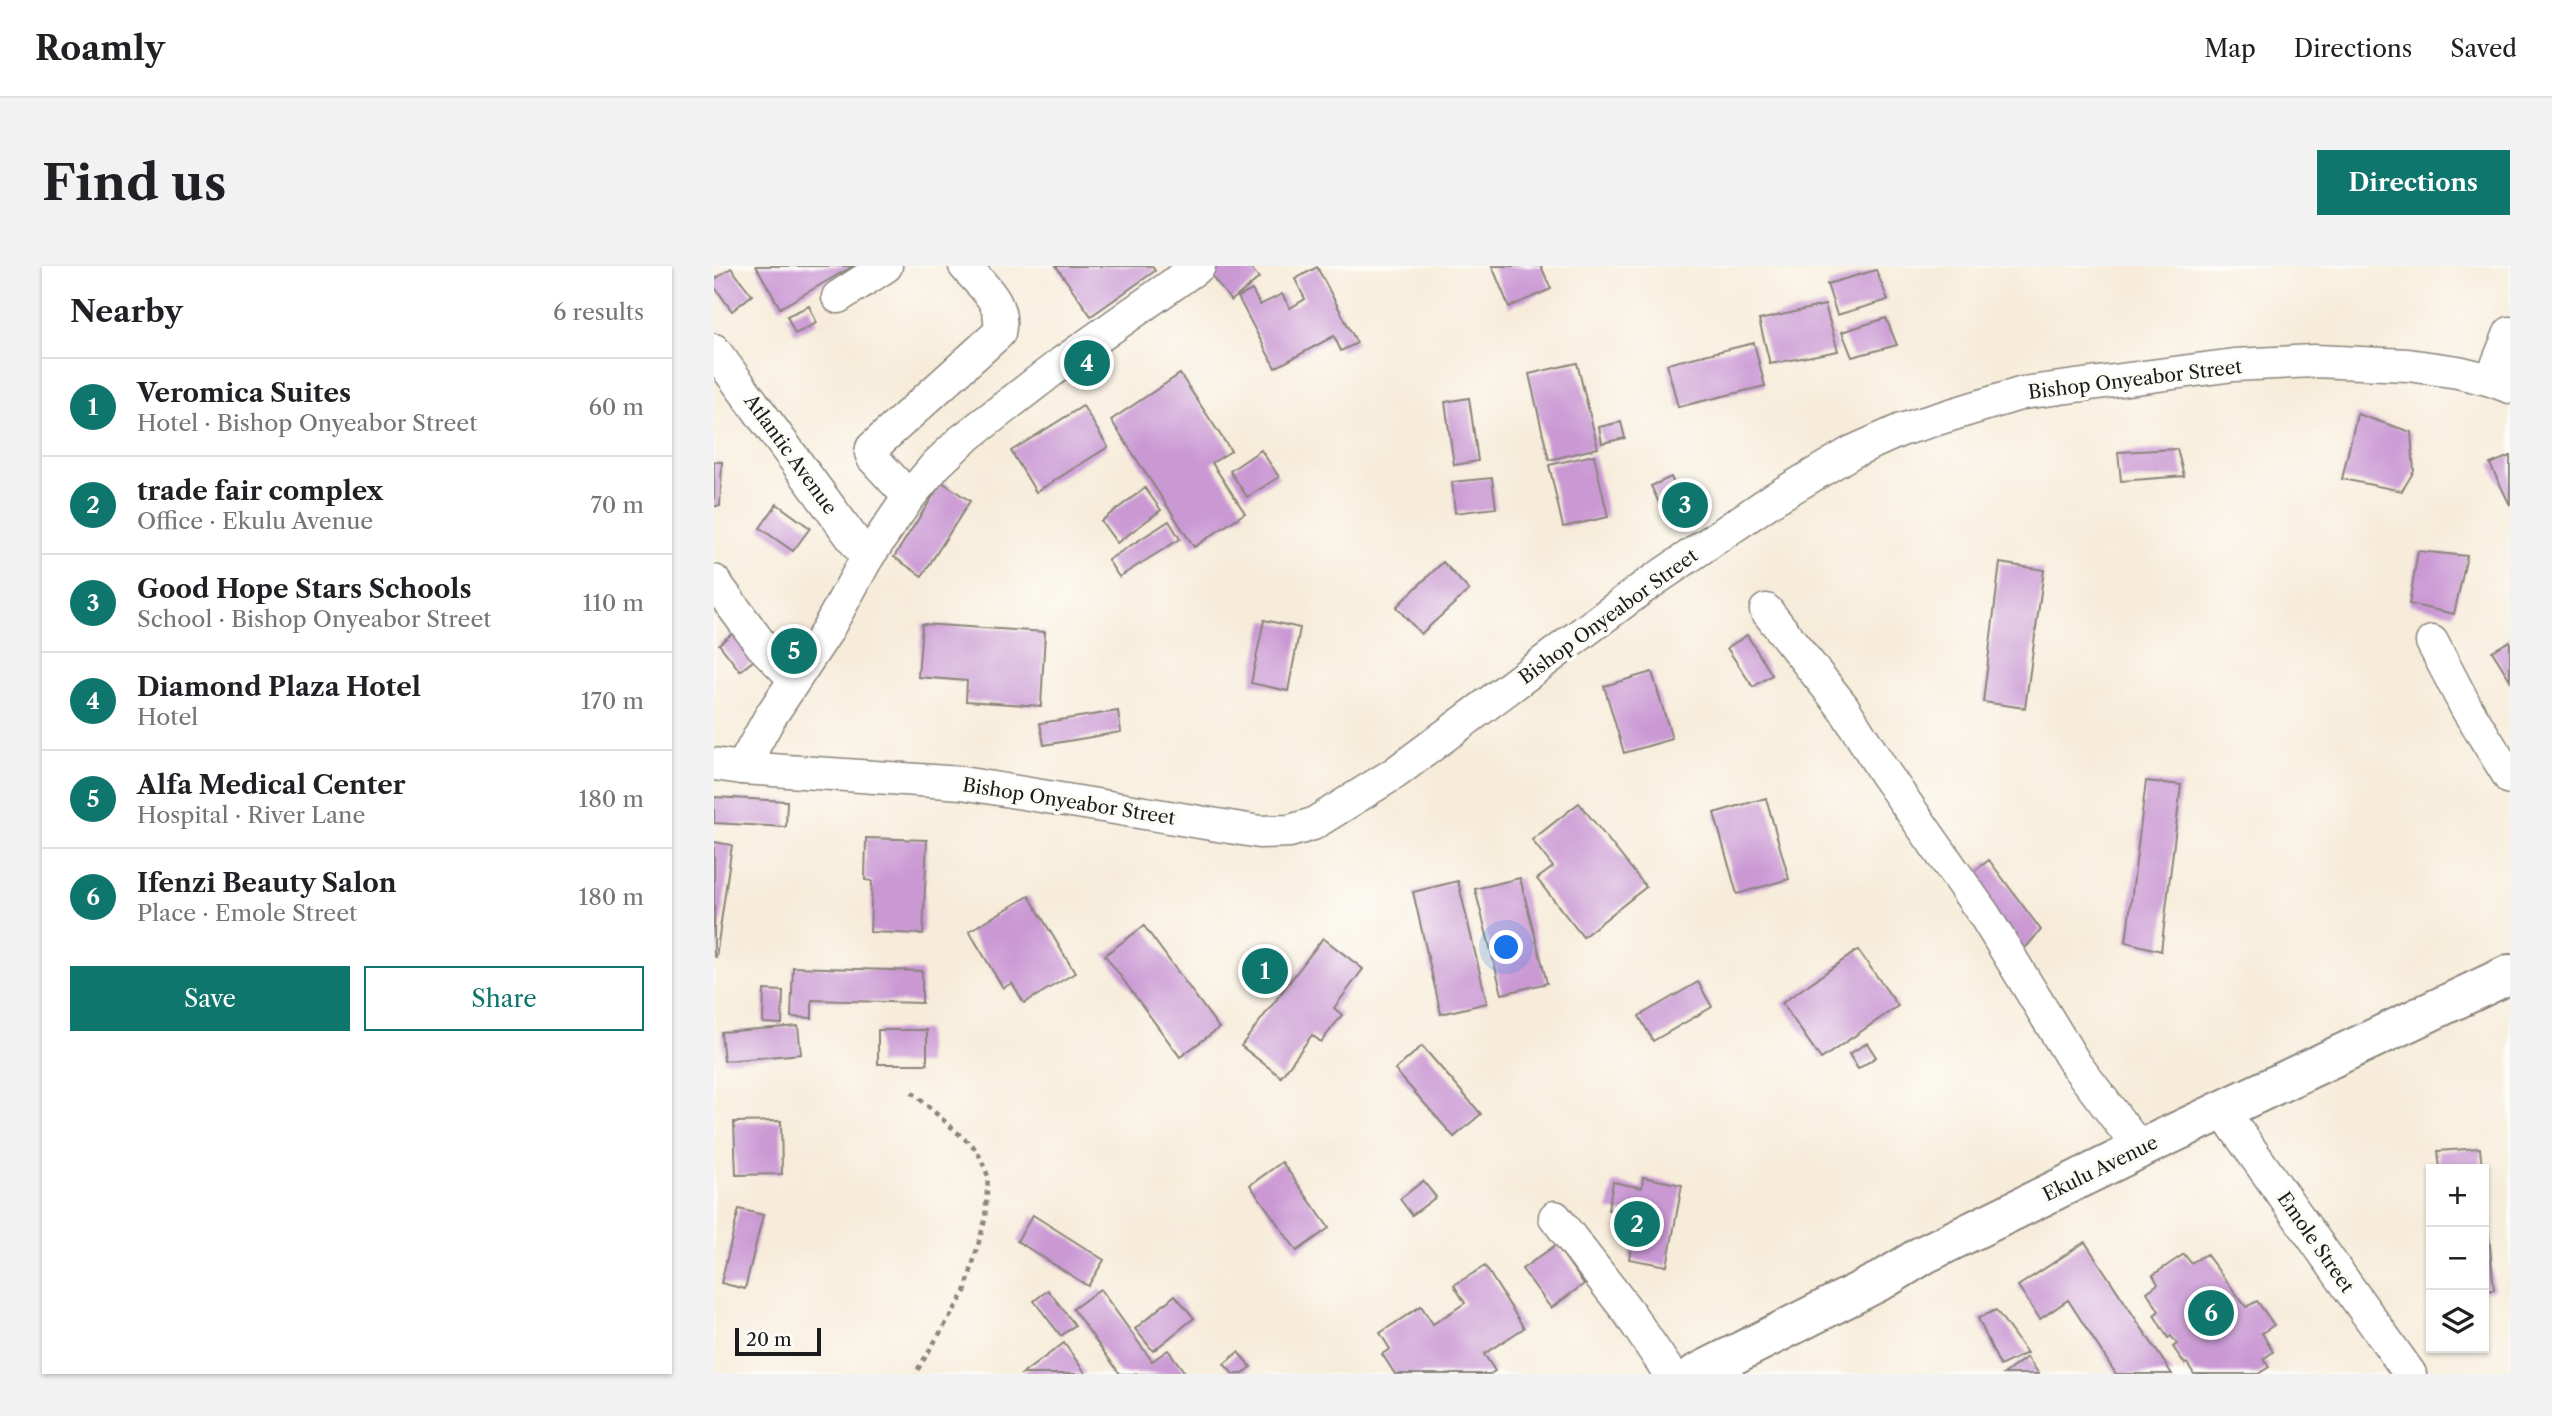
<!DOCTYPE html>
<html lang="en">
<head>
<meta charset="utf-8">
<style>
  body { margin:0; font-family:"Libre Caslon Text",serif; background:#f2f2f2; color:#202124 }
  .controls { position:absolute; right:21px; bottom:21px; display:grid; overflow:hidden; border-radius:0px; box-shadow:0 2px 5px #0004 }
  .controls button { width:63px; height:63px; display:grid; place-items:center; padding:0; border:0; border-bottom:2px solid #e0e0e0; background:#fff; color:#202124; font:35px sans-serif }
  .scale { position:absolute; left:21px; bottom:18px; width:86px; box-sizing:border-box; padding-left:7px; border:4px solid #1c1c1c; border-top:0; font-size:19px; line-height:24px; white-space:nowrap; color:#1c1c1c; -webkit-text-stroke:5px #fdfcf7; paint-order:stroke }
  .you { position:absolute; left:793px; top:682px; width:24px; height:24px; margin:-18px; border:5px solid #fff; border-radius:50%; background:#1a73e8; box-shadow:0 0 0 10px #1a73e833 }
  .badge { display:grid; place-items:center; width:46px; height:46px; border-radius:50%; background:#0f766e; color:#fff; font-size:23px; font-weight:700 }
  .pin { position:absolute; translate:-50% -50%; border:4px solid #fff; box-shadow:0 2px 7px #0006 }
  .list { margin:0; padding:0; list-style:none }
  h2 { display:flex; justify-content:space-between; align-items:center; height:91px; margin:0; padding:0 28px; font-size:30px }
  h2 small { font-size:23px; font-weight:400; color:#757577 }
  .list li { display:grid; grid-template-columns:46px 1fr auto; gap:21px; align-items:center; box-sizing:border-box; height:98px; padding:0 28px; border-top:2px solid #e0e0e0 }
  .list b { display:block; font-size:26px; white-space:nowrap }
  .list p { margin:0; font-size:23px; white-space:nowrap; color:#757577 }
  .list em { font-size:23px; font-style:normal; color:#757577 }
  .actions { display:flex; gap:14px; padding:21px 28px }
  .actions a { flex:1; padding:16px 0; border:2px solid #0f766e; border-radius:0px; text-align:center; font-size:24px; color:#0f766e }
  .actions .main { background:#0f766e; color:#fff }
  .icon { flex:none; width:38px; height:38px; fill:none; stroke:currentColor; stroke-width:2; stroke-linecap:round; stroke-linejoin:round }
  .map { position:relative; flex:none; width:1796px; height:1108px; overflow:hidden; border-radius:0px }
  header { display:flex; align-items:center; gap:42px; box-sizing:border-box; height:98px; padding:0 35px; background:#fff; border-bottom:2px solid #e0e0e0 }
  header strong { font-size:33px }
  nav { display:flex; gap:38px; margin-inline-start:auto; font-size:24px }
  .intro { display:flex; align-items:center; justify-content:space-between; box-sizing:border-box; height:168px; padding:0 42px }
  h1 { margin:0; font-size:49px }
  .button { padding:18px 32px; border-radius:0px; background:#0f766e; color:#fff; font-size:24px; font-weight:700 }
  main { display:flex; gap:42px; padding:0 42px }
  aside { flex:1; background:#fff; border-radius:0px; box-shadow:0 2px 5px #0004 }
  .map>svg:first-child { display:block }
</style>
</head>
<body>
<header>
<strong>Roamly</strong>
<nav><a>Map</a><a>Directions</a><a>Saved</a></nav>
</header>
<div class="intro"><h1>Find us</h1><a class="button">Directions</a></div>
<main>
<aside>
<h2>Nearby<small>6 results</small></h2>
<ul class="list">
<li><span class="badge">1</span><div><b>Veromica Suites</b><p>Hotel · Bishop Onyeabor Street</p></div><em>60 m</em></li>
<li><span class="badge">2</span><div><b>trade fair complex</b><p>Office · Ekulu Avenue</p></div><em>70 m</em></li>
<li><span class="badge">3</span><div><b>Good Hope Stars Schools</b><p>School · Bishop Onyeabor Street</p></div><em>110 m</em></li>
<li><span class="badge">4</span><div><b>Diamond Plaza Hotel</b><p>Hotel</p></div><em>170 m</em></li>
<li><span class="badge">5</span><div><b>Alfa Medical Center</b><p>Hospital · River Lane</p></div><em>180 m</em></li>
<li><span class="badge">6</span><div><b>Ifenzi Beauty Salon</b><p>Place · Emole Street</p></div><em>180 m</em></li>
</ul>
<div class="actions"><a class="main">Save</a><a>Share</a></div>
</aside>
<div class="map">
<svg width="1796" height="1108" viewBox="0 0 1796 1108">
  <rect width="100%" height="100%" fill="#fdfcf7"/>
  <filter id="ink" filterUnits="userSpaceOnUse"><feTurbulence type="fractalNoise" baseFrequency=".0143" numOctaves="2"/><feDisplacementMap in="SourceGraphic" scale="14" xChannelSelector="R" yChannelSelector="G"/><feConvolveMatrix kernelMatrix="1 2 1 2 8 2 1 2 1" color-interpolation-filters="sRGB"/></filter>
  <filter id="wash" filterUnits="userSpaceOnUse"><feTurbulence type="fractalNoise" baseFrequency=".00686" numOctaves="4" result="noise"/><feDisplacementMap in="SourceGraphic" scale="28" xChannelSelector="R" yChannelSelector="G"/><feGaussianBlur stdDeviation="1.57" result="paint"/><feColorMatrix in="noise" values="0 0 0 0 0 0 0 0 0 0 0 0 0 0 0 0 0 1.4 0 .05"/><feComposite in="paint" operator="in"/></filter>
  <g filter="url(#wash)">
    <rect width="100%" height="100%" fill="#f7ecda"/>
    <g id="blocks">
      <g fill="#ca99d4">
        <polygon points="42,0 139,0 66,42"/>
        <polygon points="342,0 438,0 441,5 377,50"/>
        <polygon points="503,0 535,0 545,12 517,35 495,6"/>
        <polygon points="778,0 827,0 837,23 795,41"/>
        <polygon points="603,1 643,77 627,85 620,70 561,102 524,31 538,24 546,39 568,28 576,42 591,33 581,13"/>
        <polygon points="17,2 38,29 18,45 0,20 0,14"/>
        <polygon points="1162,4 1174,34 1123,49 1113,18"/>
        <polygon points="1111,39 1124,85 1056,98 1045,54"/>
        <polygon points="95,40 103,57 81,68 73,50"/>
        <polygon points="1172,52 1183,79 1138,91 1128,66"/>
        <polygon points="1040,77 1051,120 964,141 953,98"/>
        <polygon points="863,97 884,182 835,194 815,108"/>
        <polygon points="466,108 517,185 498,197 531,247 480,281 397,154"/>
        <polygon points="755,132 764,195 740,199 731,136"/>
        <polygon points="369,140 394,181 322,226 297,185"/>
        <polygon points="1643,148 1697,166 1700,205 1688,225 1628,213"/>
        <polygon points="907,156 911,172 888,177 885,161"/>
        <polygon points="1463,183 1470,210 1407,215 1404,186"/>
        <polygon points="547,184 565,211 533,231 516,205"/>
        <polygon points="880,189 894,251 849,261 835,199"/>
        <polygon points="1796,190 1796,239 1776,198"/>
        <polygon points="0,196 8,196 6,240 0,240"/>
        <polygon points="957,211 965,229 945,237 937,220"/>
        <polygon points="778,212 782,242 741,247 738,216"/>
        <polygon points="228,216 256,235 208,310 180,291"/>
        <polygon points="431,222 447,244 403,277 387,255"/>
        <polygon points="63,238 96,262 79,285 46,262"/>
        <polygon points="455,255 466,273 405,311 394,294"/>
        <polygon points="1704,285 1753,290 1740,348 1695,338"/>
        <polygon points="729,296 755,324 707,368 682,341"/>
        <polygon points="1286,297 1330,304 1311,442 1269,436"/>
        <polygon points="550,354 586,362 574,425 537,417"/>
        <polygon points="208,358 331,366 327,440 252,435 253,415 204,411"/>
        <polygon points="27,361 48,388 26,405 5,378"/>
        <polygon points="1033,369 1058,409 1039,421 1013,382"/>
        <polygon points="1796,375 1796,414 1778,385"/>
        <polygon points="938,406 958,473 910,487 890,420"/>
        <polygon points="404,445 407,466 330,479 326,457"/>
        <polygon points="1432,515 1467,519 1447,685 1412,676"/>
        <polygon points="0,531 73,535 72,561 0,557"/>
        <polygon points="1052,532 1075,613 1023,628 1000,547"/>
        <polygon points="865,537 932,621 869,671 823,613 839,601 818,574"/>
        <polygon points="152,572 213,574 209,668 156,666 158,615 151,614"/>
        <polygon points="0,576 18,579 2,691 0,690"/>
        <polygon points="1275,594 1327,664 1305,689 1254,610"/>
        <polygon points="806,612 833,717 788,728 761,623"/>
        <polygon points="744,615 773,737 727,748 699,626"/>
        <polygon points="315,630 361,707 310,737 298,717 289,722 255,665"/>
        <polygon points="430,660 505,762 466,791 391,689"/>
        <polygon points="609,672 649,703 620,742 628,749 607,776 598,769 567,811 527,780"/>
        <polygon points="1144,684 1184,740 1107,793 1068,737"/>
        <polygon points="79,701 208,705 208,737 98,734 98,752 77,751"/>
        <polygon points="984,716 998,741 939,775 925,750"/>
        <polygon points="50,724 69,725 68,758 49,757"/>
        <polygon points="84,760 87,788 10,795 7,766"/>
        <rect x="164" y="764" width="49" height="34"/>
        <polygon points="1153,777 1162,791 1144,803 1135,788"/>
        <polygon points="708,780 767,848 740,871 681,804"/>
        <polygon points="67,855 68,908 22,909 20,856"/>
        <polygon points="1766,882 1768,903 1726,903 1724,885"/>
        <polygon points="568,896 615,962 583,985 536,919"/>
        <polygon points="929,911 968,919 953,1000 915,993 923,950 894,944 899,916 928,922"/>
        <polygon points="709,915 722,931 698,949 686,933"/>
        <polygon points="1770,937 1772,937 1780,1024 1770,1025"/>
        <polygon points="25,943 49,949 31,1023 7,1017"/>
        <polygon points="319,949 390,994 374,1020 303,975"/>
        <polygon points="1371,976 1458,1108 1402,1108 1354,1034 1326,1053 1304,1020"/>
        <polygon points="842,979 870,1018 837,1042 808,1003"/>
        <polygon points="1470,988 1477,997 1492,988 1532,1041 1543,1035 1560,1059 1548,1067 1559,1086 1549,1093 1555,1101 1544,1108 1480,1108 1473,1097 1471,1098 1459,1081 1463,1078 1457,1070 1454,1072 1440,1049 1445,1045 1433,1026 1444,1018 1439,1009"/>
        <polygon points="771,1000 810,1062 770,1088 781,1105 776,1108 681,1108 668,1088 676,1083 666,1067 707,1040 719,1058 751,1037 740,1019"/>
        <polygon points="386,1023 438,1095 454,1084 472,1108 406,1108 359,1043"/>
        <polygon points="334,1024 361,1059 347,1070 320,1035"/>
        <polygon points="461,1029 480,1052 439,1085 421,1063"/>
        <polygon points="1282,1044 1313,1087 1286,1100 1264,1052"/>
        <polygon points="350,1077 372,1108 308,1108"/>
        <polygon points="524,1086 537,1101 529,1108 519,1108 510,1098"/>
        <polygon points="1313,1091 1325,1108 1290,1108"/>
      </g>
    </g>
  </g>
  <g filter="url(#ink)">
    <use href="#blocks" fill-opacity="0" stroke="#8a847b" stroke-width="2"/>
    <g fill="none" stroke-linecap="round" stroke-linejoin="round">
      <defs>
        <g id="minor">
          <polyline points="124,31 172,0"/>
          <polyline points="0,84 153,292"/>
          <polyline points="1777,114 1796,67"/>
          <path d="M 195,231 L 159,192 L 157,187 L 158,182 L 285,67 C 292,37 269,21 251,0"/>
          <polyline points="0,315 48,380 80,412"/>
          <polyline points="1052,344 1129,441 1170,506 1271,650 1362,799 1426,883"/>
          <polyline points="1718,376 1753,443 1796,512"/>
          <polyline points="0,498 28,502 248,517 546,566 576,565 599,558 681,507 930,321 1061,232 1138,186 1187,164 1309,127 1520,99 1600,95 1694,99 1744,106 1777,114 1796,121"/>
          <polyline points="28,502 56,451 111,368 153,292 195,231 222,199 247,175 349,96 485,0"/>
          <polyline points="1509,845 1696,1108"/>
          <polyline points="841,951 915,1047 956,1108"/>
        </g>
        <polyline id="major" points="982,1108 1170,1013 1209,989 1426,883 1796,708"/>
      </defs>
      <use href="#minor" stroke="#8a847b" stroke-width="35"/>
      <use href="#major" stroke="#8a847b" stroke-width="42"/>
      <polyline stroke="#8a847b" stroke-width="4.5" stroke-dasharray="5 5" stroke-linecap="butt" points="198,826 263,884 274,910 271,954 251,1026 201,1108"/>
      <use href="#minor" stroke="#fff" stroke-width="32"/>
      <use href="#major" stroke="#fff" stroke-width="38"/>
    </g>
  </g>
  <g text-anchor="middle" stroke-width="7" stroke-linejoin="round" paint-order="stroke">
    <g font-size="19" fill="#1c1c1c" stroke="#fdfcf7">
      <text transform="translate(1421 113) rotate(-7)" y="7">Bishop Onyeabor Street</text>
      <text transform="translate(77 188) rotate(54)" y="7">Atlantic Avenue</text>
      <text transform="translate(894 350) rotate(-36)" y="7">Bishop Onyeabor Street</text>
      <text transform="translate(355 535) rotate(9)" y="7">Bishop Onyeabor Street</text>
      <text transform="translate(1386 902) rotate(-26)" y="7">Ekulu Avenue</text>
      <text transform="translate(1602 976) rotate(55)" y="7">Emole Street</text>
    </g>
  </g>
</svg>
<div class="controls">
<button>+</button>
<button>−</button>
<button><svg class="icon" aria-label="layers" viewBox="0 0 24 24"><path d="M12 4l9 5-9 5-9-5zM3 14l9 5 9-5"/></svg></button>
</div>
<div class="scale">20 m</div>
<div class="you"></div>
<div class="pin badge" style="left:551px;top:705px">1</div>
<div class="pin badge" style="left:923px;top:958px">2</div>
<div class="pin badge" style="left:971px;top:239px">3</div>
<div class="pin badge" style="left:373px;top:97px">4</div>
<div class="pin badge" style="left:80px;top:385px">5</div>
<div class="pin badge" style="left:1497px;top:1047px">6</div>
</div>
</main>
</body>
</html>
